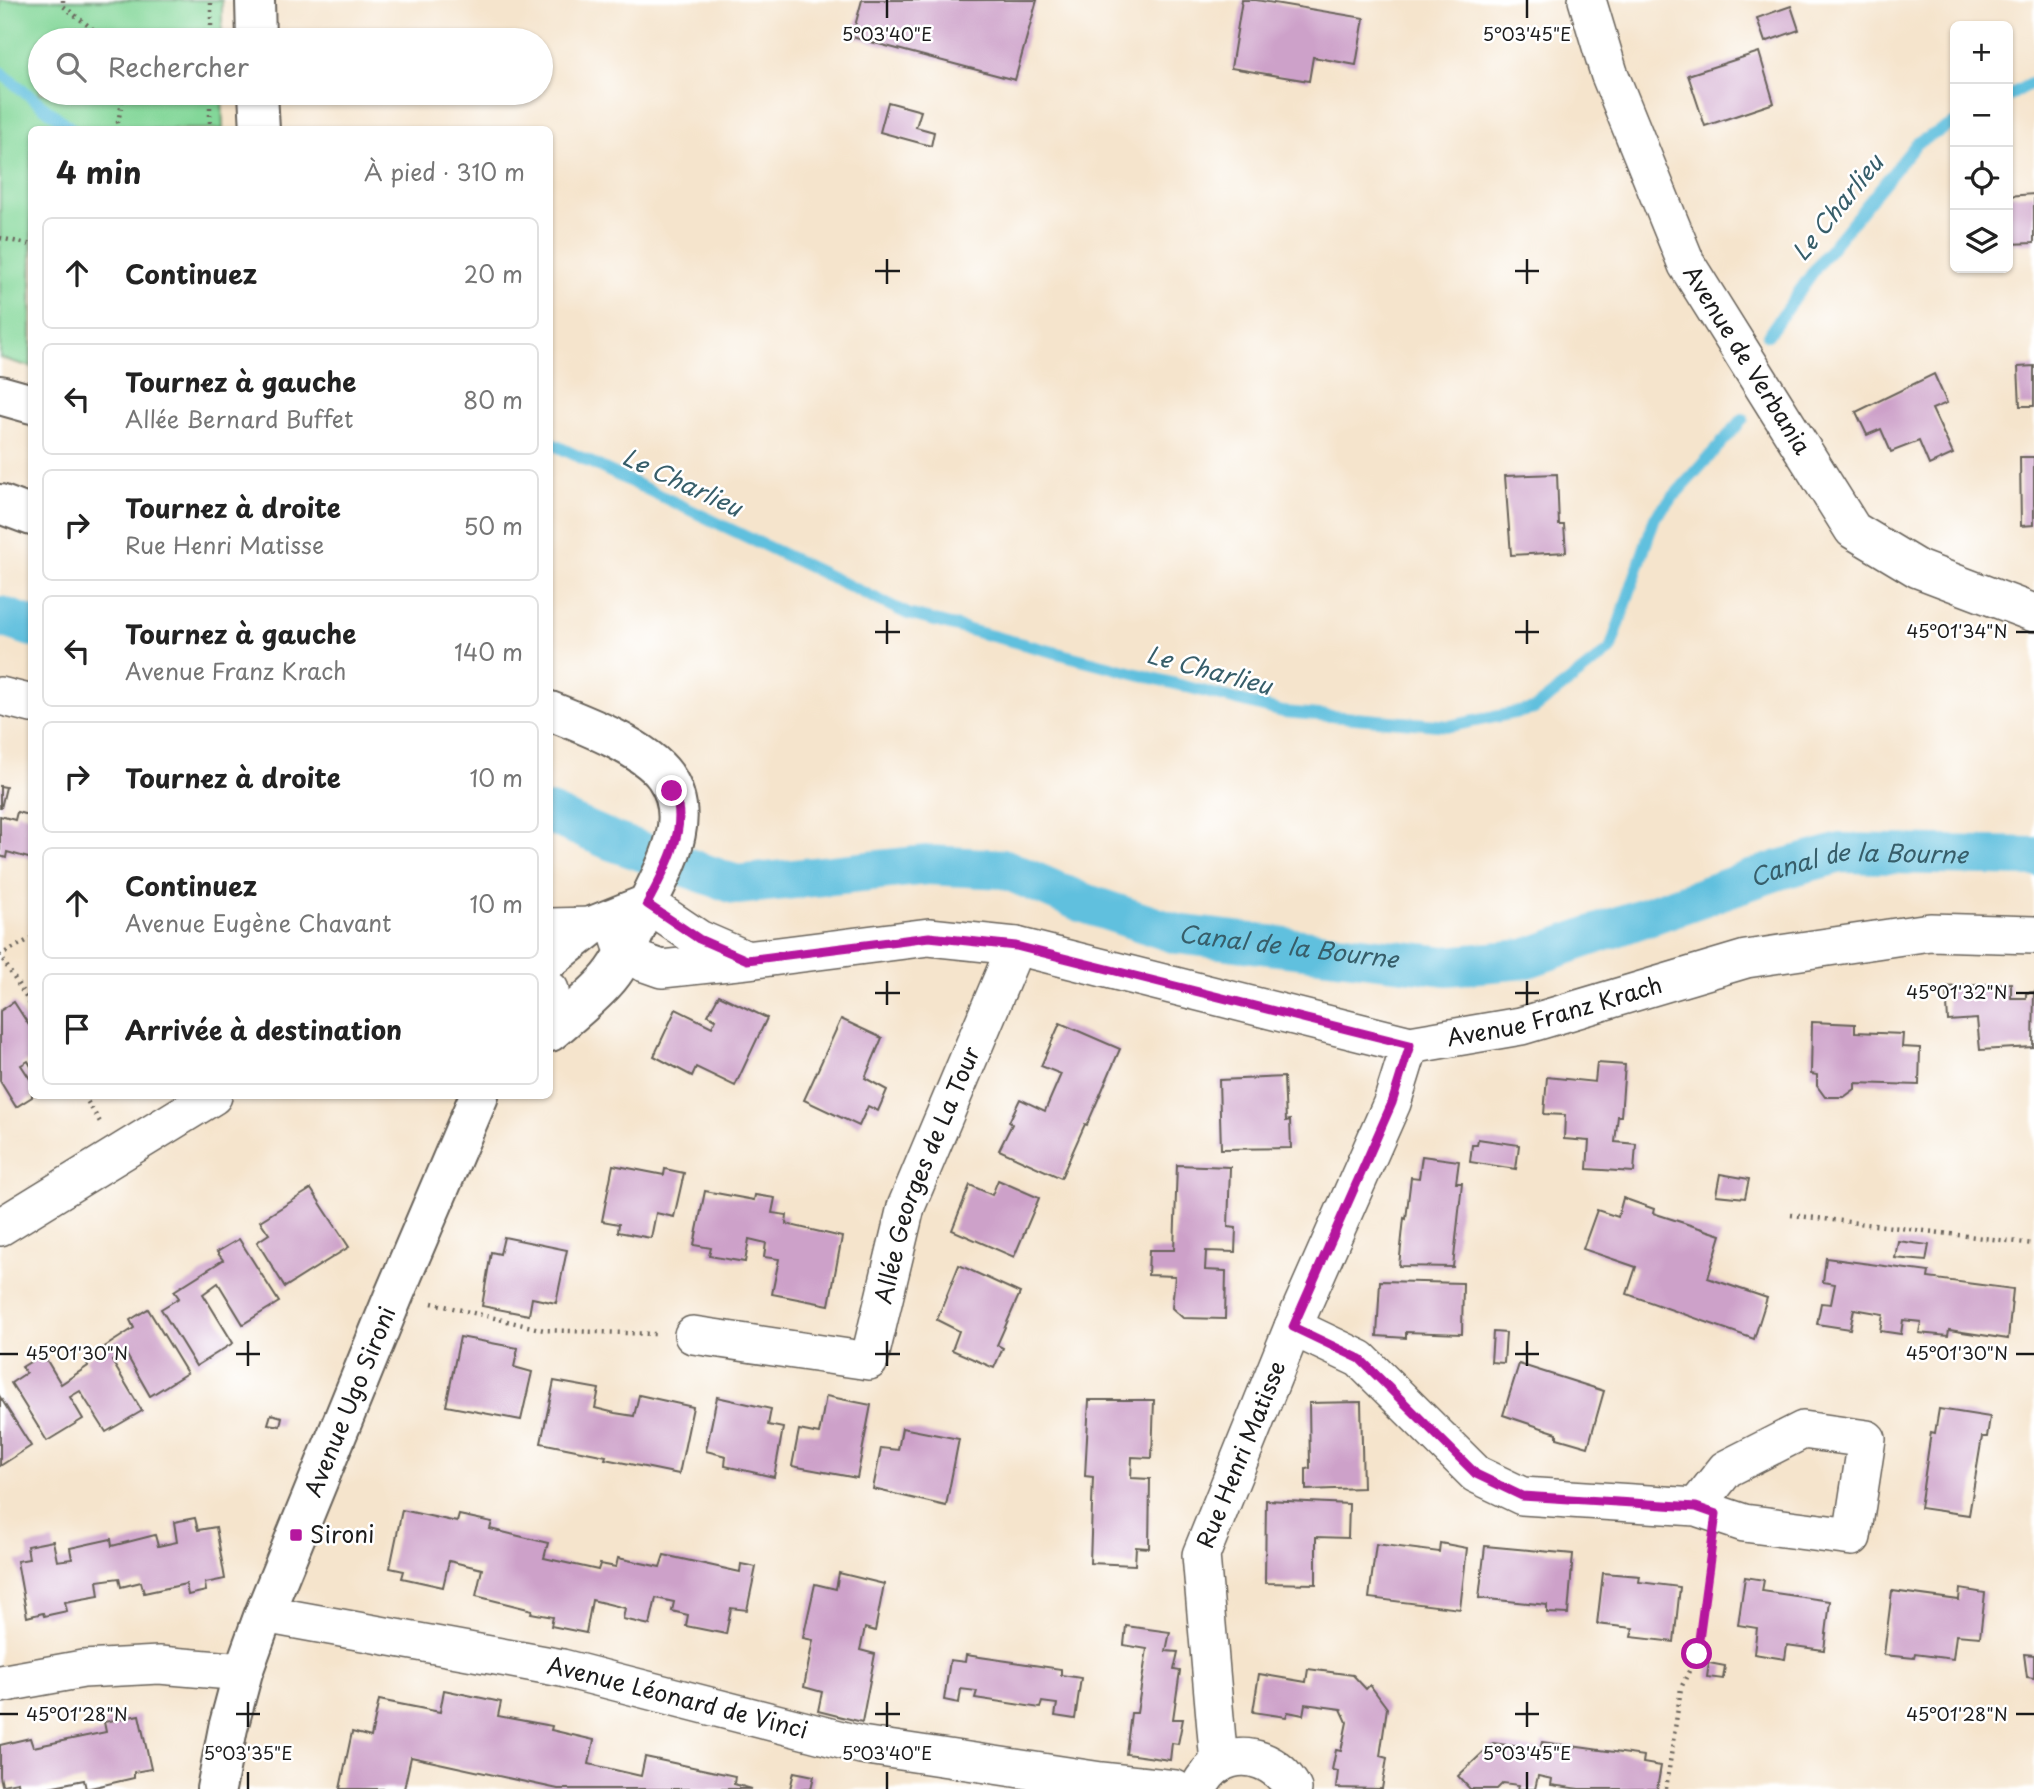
<!DOCTYPE html>
<html lang="fr">
<head>
<meta charset="utf-8">
<style>
  body { margin:0; font-family:"Playpen Sans",sans-serif; background:#f6f6f6; color:#222 }
  .controls { position:absolute; right:21px; top:21px; display:grid; overflow:hidden; border-radius:10px; box-shadow:0 2px 5px #0004 }
  .controls button { width:63px; height:63px; display:grid; place-items:center; padding:0; border:0; border-bottom:2px solid #e0e0e0; background:#fff; color:#222; font:35px sans-serif }
  .stop { position:absolute; width:21px; height:21px; margin:-16px; border:5px solid #b5179e; border-radius:50%; background:#fff }
  .stop.end { background:#b5179e; border-color:#fff; box-shadow:0 2px 7px #0008 }
  .list { margin:0; padding:0; list-style:none }
  h2 { display:flex; justify-content:space-between; align-items:center; height:91px; margin:0; padding:0 28px; font-size:30px }
  h2 small { font-size:23px; font-weight:400; color:#767676 }
  .list li { display:grid; grid-template-columns:46px 1fr auto; gap:21px; align-items:center; box-sizing:border-box; height:112px; margin:0 14px 14px; padding:0 14px; border:2px solid #e0e0e0; border-radius:10px }
  .list b { display:block; font-size:26px; white-space:nowrap }
  .list p { margin:0; font-size:23px; white-space:nowrap; color:#767676 }
  .list em { font-size:23px; font-style:normal; color:#767676 }
  .icon { flex:none; width:38px; height:38px; fill:none; stroke:currentColor; stroke-width:2; stroke-linecap:round; stroke-linejoin:round }
  .map { position:relative; flex:none; width:2034px; height:1789px; overflow:hidden }
  .search { position:absolute; background:#fff; box-shadow:0 2px 5px #0004; left:28px; top:28px; width:525px; height:77px; display:flex; align-items:center; gap:18px; box-sizing:border-box; padding:0 24px; border-radius:38px; color:#767676; font-size:26px }
  .panel { position:absolute; background:#fff; box-shadow:0 2px 5px #0004; left:28px; top:126px; width:525px; height:973px; border-radius:10px }
  .map>svg:first-child { display:block }
</style>
</head>
<body>
<div class="map">
<svg width="2034" height="1789" viewBox="0 0 2034 1789">
  <rect width="100%" height="100%" fill="#fff"/>
  <filter id="ink" filterUnits="userSpaceOnUse"><feTurbulence type="fractalNoise" baseFrequency=".0143" numOctaves="2"/><feDisplacementMap in="SourceGraphic" scale="14" xChannelSelector="R" yChannelSelector="G"/><feConvolveMatrix kernelMatrix="1 2 1 2 8 2 1 2 1" color-interpolation-filters="sRGB"/></filter>
  <filter id="wash" filterUnits="userSpaceOnUse"><feTurbulence type="fractalNoise" baseFrequency=".00686" numOctaves="4" result="noise"/><feDisplacementMap in="SourceGraphic" scale="28" xChannelSelector="R" yChannelSelector="G"/><feGaussianBlur stdDeviation="1.57" result="paint"/><feColorMatrix in="noise" values="0 0 0 0 0 0 0 0 0 0 0 0 0 0 0 0 0 1.4 0 .05"/><feComposite in="paint" operator="in"/></filter>
  <g filter="url(#wash)">
    <rect width="100%" height="100%" fill="#f5e4cc"/>
    <polygon fill="#83d799" stroke="#507a5a" stroke-width="2" points="0,0 222,0 222,40 40,40 40,93 222,93 223,129 32,130 31,367 0,358"/>
    <g fill="none" stroke-linecap="round" stroke-linejoin="round">
      <g stroke="#60c0de" stroke-width="12">
        <polyline points="0,72 73,130"/>
        <polyline points="2008,96 2034,82"/>
        <polyline points="1768,335 1823,258 1917,143 1955,123"/>
        <polyline points="550,443 908,614 1283,712 1450,726 1534,709 1610,650 1655,517 1743,419"/>
      </g>
      <g stroke="#60c0de" stroke-width="40">
        <polyline points="0,616 32,627"/>
        <path id="s1" d="M 550,814 L 612,841 L 737,885 L 927,865 L 1005,869 L 1081,902 L 1177,934 L 1446,966 L 1525,959 L 1779,870 L 1841,853 L 2034,857"/>
      </g>
    </g>
    <g id="blocks">
      <g fill="#cda1c9">
        <polygon points="862,0 1037,0 1015,80 852,37"/>
        <polygon points="1242,0 1256,0 1364,18 1356,65 1313,57 1309,81 1231,68"/>
        <polygon points="1791,6 1799,30 1765,42 1757,18"/>
        <polygon points="1759,52 1774,103 1705,126 1688,75"/>
        <polygon points="888,102 921,111 916,127 934,132 931,146 880,132"/>
        <polygon points="2034,194 2034,243 2008,244 2008,196"/>
        <polygon points="2034,366 2034,406 2020,406 2018,367"/>
        <polygon points="1934,374 1947,403 1932,409 1953,454 1929,465 1919,441 1891,452 1881,429 1867,435 1856,412"/>
        <polygon points="2020,457 2034,457 2034,525 2021,526"/>
        <polygon points="1557,474 1559,525 1564,525 1566,552 1511,555 1505,476"/>
        <polygon points="0,786 6,787 1,808 0,808"/>
        <polygon points="17,812 32,816 32,859 7,852 6,858 0,856 0,816 15,820"/>
        <polygon points="2011,983 2011,998 2026,998 2026,993 2034,992 2033,1047 1980,1050 1977,1019 1948,1021 1946,987"/>
        <polygon points="719,995 767,1018 735,1086 696,1067 692,1076 654,1056 676,1009 712,1027 716,1019 708,1015"/>
        <polygon points="14,1002 32,1030 32,1068 28,1061 21,1065 32,1082 32,1097 16,1107 0,1081 0,1011"/>
        <polygon points="841,1019 882,1038 865,1078 887,1090 878,1111 868,1106 859,1126 804,1100"/>
        <polygon points="1812,1022 1855,1024 1855,1032 1903,1034 1902,1047 1920,1048 1919,1085 1855,1083 1855,1089 1844,1097 1825,1097 1817,1086 1817,1075 1811,1074"/>
        <polygon points="1060,1023 1120,1049 1087,1125 1085,1124 1061,1178 999,1150 1012,1124 1009,1122 1020,1099 1045,1111 1061,1074 1041,1066"/>
        <polygon points="1597,1063 1625,1065 1621,1116 1618,1116 1615,1142 1636,1144 1634,1172 1587,1169 1589,1141 1564,1139 1565,1115 1544,1114 1547,1077 1595,1082"/>
        <polygon points="1284,1077 1286,1121 1290,1120 1291,1148 1221,1149 1219,1080"/>
        <polygon points="1478,1139 1519,1145 1516,1169 1470,1162 1472,1145 1477,1145"/>
        <polygon points="1422,1156 1459,1161 1456,1183 1462,1183 1453,1267 1399,1266 1404,1218 1406,1219 1411,1177 1419,1178"/>
        <polygon points="613,1165 664,1175 665,1169 684,1173 674,1217 656,1213 651,1238 618,1232 619,1224 602,1221"/>
        <polygon points="1177,1165 1230,1167 1228,1227 1236,1228 1235,1252 1206,1251 1205,1270 1226,1271 1225,1319 1183,1318 1172,1308 1175,1276 1148,1275 1149,1250 1174,1250"/>
        <polygon points="1720,1174 1749,1179 1745,1198 1716,1195"/>
        <polygon points="998,1180 1039,1198 1014,1257 952,1230 970,1185 992,1195"/>
        <polygon points="311,1189 349,1247 285,1287 257,1242 269,1234 260,1221"/>
        <polygon points="705,1191 754,1200 755,1195 775,1198 772,1213 787,1215 786,1224 842,1237 829,1305 772,1294 779,1259 764,1257 766,1243 749,1239 745,1262 709,1256 711,1248 694,1245"/>
        <polygon points="1623,1198 1654,1209 1653,1213 1721,1235 1708,1278 1767,1298 1754,1339 1627,1294 1636,1267 1583,1249 1597,1210 1618,1217"/>
        <polygon points="504,1237 567,1250 556,1303 532,1298 529,1315 482,1306 491,1252 500,1254"/>
        <polygon points="239,1239 279,1302 243,1324 218,1283 203,1294 233,1343 196,1366 161,1309 179,1298 174,1291 223,1260 217,1252"/>
        <polygon points="1898,1241 1929,1245 1926,1261 1895,1258"/>
        <polygon points="1826,1258 1929,1272 1928,1278 2013,1289 2008,1339 1949,1330 1948,1336 1919,1333 1921,1322 1903,1320 1901,1334 1880,1331 1883,1314 1854,1309 1850,1329 1817,1324 1821,1303 1831,1304 1835,1284 1823,1282"/>
        <polygon points="959,1265 1020,1293 997,1345 1003,1348 994,1368 952,1350 959,1331 937,1320"/>
        <polygon points="1380,1281 1463,1283 1462,1334 1406,1332 1406,1338 1377,1336"/>
        <polygon points="148,1309 187,1373 150,1396 125,1352 112,1361 142,1411 106,1432 80,1391 70,1397 83,1419 47,1441 11,1383 26,1373 22,1367 43,1354 61,1384 88,1366 86,1359 134,1328 130,1320"/>
        <polygon points="1493,1332 1506,1333 1504,1363 1491,1362"/>
        <polygon points="460,1337 518,1348 514,1367 532,1372 521,1420 446,1406"/>
        <polygon points="1519,1364 1604,1391 1588,1447 1557,1438 1557,1433 1503,1415"/>
        <polygon points="554,1381 599,1389 595,1408 615,1413 634,1416 639,1395 693,1407 679,1474 605,1459 606,1456 541,1443"/>
        <polygon points="826,1396 871,1405 857,1478 792,1466 799,1430 819,1434"/>
        <polygon points="0,1397 31,1446 0,1466"/>
        <polygon points="717,1397 771,1409 768,1425 783,1428 774,1477 725,1466 726,1456 706,1451"/>
        <polygon points="1089,1400 1154,1400 1152,1458 1132,1457 1131,1478 1150,1479 1149,1548 1136,1547 1135,1565 1090,1563 1093,1477 1085,1476"/>
        <polygon points="1361,1402 1363,1488 1306,1490 1306,1469 1310,1468 1309,1403"/>
        <polygon points="1939,1409 1990,1417 1987,1437 1982,1437 1969,1515 1920,1508 1931,1432 1935,1433"/>
        <polygon points="271,1414 282,1417 280,1426 268,1424"/>
        <polygon points="902,1428 959,1439 946,1506 873,1489 881,1448 898,1450"/>
        <polygon points="1266,1500 1349,1504 1348,1538 1316,1537 1316,1584 1265,1583"/>
        <polygon points="402,1510 457,1522 459,1515 492,1522 490,1529 548,1543 544,1558 598,1570 600,1564 616,1567 618,1558 660,1567 664,1555 740,1572 741,1564 756,1567 747,1610 731,1608 726,1634 686,1626 688,1615 672,1611 674,1602 656,1598 650,1625 623,1619 625,1608 592,1600 586,1633 551,1626 553,1617 531,1613 532,1610 476,1596 482,1569 449,1561 443,1587 402,1578 404,1571 390,1568"/>
        <polygon points="195,1518 198,1530 216,1527 225,1579 205,1583 206,1591 188,1595 186,1584 144,1593 141,1582 121,1587 119,1578 97,1581 99,1596 65,1602 67,1611 44,1616 43,1613 27,1617 17,1561 29,1559 27,1546 53,1541 57,1561 72,1559 70,1548 111,1539 112,1546 155,1535 158,1546 177,1542 174,1522"/>
        <polygon points="1440,1543 1467,1548 1460,1609 1369,1598 1376,1544 1439,1552"/>
        <polygon points="1485,1546 1573,1554 1568,1614 1547,1613 1547,1605 1479,1598"/>
        <polygon points="839,1573 884,1584 875,1631 865,1628 860,1650 875,1654 862,1722 818,1711 822,1692 804,1687 813,1640 803,1638 815,1584 836,1589"/>
        <polygon points="1603,1573 1640,1576 1639,1582 1680,1587 1674,1642 1631,1637 1633,1628 1597,1624"/>
        <polygon points="1745,1577 1764,1580 1762,1591 1830,1601 1824,1650 1787,1645 1785,1659 1754,1654 1757,1628 1738,1625"/>
        <polygon points="1960,1589 1985,1593 1980,1637 1956,1635 1953,1659 1915,1654 1914,1658 1884,1655 1892,1591 1959,1600"/>
        <polygon points="1126,1626 1170,1632 1166,1651 1178,1652 1174,1670 1180,1671 1173,1719 1183,1719 1178,1744 1172,1743 1170,1760 1126,1754 1131,1713 1137,1713 1147,1649 1124,1645"/>
        <polygon points="2024,1654 2034,1655 2034,1678 2027,1677"/>
        <polygon points="966,1655 1061,1669 1061,1675 1081,1678 1075,1719 1055,1716 1057,1704 1042,1702 1040,1708 975,1698 977,1691 961,1689 959,1703 944,1700 950,1660 965,1662"/>
        <polygon points="1709,1663 1725,1666 1723,1679 1707,1677"/>
        <polygon points="1308,1669 1353,1675 1366,1689 1370,1685 1387,1708 1380,1756 1387,1758 1382,1789 1336,1788 1338,1771 1332,1770 1336,1750 1341,1751 1347,1722 1341,1709 1305,1704 1303,1715 1288,1712 1286,1717 1253,1712 1259,1674 1306,1682"/>
        <polygon points="444,1690 501,1702 498,1716 552,1726 551,1730 594,1740 589,1764 641,1776 645,1757 735,1776 734,1784 752,1789 558,1789 411,1757 404,1789 340,1789 352,1732 371,1737 379,1700 440,1712"/>
        <polygon points="139,1715 151,1769 134,1772 134,1778 86,1789 84,1780 39,1789 19,1789 18,1782 2,1785 0,1776 0,1745 30,1738 33,1747 106,1732 104,1722"/>
        <polygon points="1542,1742 1644,1756 1643,1763 1661,1766 1657,1789 1579,1789 1551,1785 1552,1779 1538,1776 1535,1789 1518,1789 1519,1785 1503,1783 1497,1789 1470,1789 1458,1776 1493,1743 1540,1750"/>
        <polygon points="794,1772 814,1776 811,1789 790,1789"/>
      </g>
    </g>
  </g>
  <g filter="url(#ink)">
    <use href="#blocks" fill-opacity="0" stroke="#68625a" stroke-width="2"/>
    <g fill="none" stroke-linecap="round" stroke-linejoin="round">
      <defs>
        <g id="minor">
          <path id="s2" d="M 1587,0 L 1609,73 L 1687,265 L 1853,530 L 1918,569 L 2034,613"/>
          <polyline points="0,696 32,704"/>
          <polyline points="647,904 699,939 743,958"/>
          <path id="s3" d="M 615,925 L 621,943 L 626,951 L 642,962 L 662,969 L 747,960 L 929,937 L 1016,946 L 1410,1045 L 1521,1026 L 1746,959 L 1930,932 L 2034,935"/>
          <polyline points="550,927 592,926"/>
          <polyline points="550,990 550,1020"/>
          <polyline points="0,1227 213,1096"/>
          <polyline points="1293,1327 1360,1359 1476,1474 1522,1496 1696,1507 1744,1523 1852,1537 1867,1439 1803,1430 1726,1469 1696,1507"/>
          <path id="s4" d="M 693,1335 L 869,1361 L 906,1207 L 1016,946"/>
          <path id="s5" d="M 264,1614 L 562,1668 L 861,1745 L 1101,1781 L 1175,1789"/>
          <polyline points="0,1684 83,1669 159,1665 243,1672"/>
          <path id="s6" d="M 1219,1764 L 1201,1555 L 1293,1327 L 1392,1103 L 1410,1045"/>
          <path d="M 1198,1789 C 1203,1779 1209,1770 1219,1764 C 1247,1748 1279,1763 1293,1789"/>
        </g>
        <g id="tertiary">
          <polyline points="255,0 256,40"/>
          <polyline points="258,93 260,130"/>
          <polyline points="0,395 32,404"/>
          <polyline points="0,504 32,516"/>
          <path d="M 550,711 C 583,724 644,747 665,776 C 696,821 663,869 644,911 C 634,933 625,959 609,978 C 592,998 570,1015 550,1032"/>
          <polyline points="550,959 592,926 647,904"/>
          <path id="s7" d="M 216,1789 L 228,1728 L 243,1672 L 264,1614 L 394,1295 L 479,1096"/>
        </g>
      </defs>
      <use href="#minor" stroke="#68625a" stroke-width="40"/>
      <use href="#tertiary" stroke="#68625a" stroke-width="42"/>
      <g stroke="#68625a" stroke-width="4.5" stroke-dasharray="2 5" stroke-linecap="butt">
        <polyline points="63,0 63,6 107,40"/>
        <polyline points="211,40 211,0"/>
        <polyline points="120,130 118,122 124,93"/>
        <polyline points="210,130 210,93"/>
        <polyline points="0,238 32,245"/>
        <polyline points="32,938 0,955 32,1007"/>
        <polyline points="84,1096 100,1122"/>
        <polyline points="1791,1215 2034,1244"/>
        <polyline points="432,1303 544,1330 655,1334"/>
        <polyline points="1666,1789 1681,1688 1697,1654 1711,1553"/>
      </g>
      <use href="#minor" stroke="#fff" stroke-width="37"/>
      <use href="#tertiary" stroke="#fff" stroke-width="38"/>
    </g>
  </g>
  <g fill="none" stroke-linecap="round" stroke-linejoin="round" filter="url(#ink)">
    <path stroke="#b5179e" stroke-width="9" d="M 672,791 C 674,796 677,801 678,806 C 684,838 661,877 647,904 L 699,939 L 747,960 L 929,937 L 1016,946 L 1410,1045 L 1392,1103 L 1293,1327 L 1360,1359 L 1476,1474 L 1522,1496 L 1696,1507 L 1716,1514 L 1697,1654"/>
  </g>
  <path fill="none" stroke="#1c1c1c" stroke-width="2.5" d="M 887,0 L 887,18M 1527,0 L 1527,18M 887,259 L 887,284M 1527,259 L 1527,284M 875,271 L 900,271M 1515,271 L 1539,271M 887,620 L 887,644M 1527,620 L 1527,644M 875,632 L 900,632M 1515,632 L 1539,632M 2016,632 L 2034,632M 887,981 L 887,1005M 1527,981 L 1527,1005M 875,993 L 900,993M 1515,993 L 1539,993M 2016,993 L 2034,993M 248,1341 L 248,1366M 887,1341 L 887,1366M 1527,1341 L 1527,1366M 0,1354 L 18,1354M 236,1354 L 260,1354M 875,1354 L 900,1354M 1515,1354 L 1539,1354M 2016,1354 L 2034,1354M 248,1702 L 248,1727M 887,1702 L 887,1727M 1527,1702 L 1527,1727M 0,1714 L 18,1714M 236,1714 L 260,1714M 875,1714 L 900,1714M 1515,1714 L 1539,1714M 2016,1714 L 2034,1714M 248,1772 L 248,1789M 887,1772 L 887,1789M 1527,1772 L 1527,1789"/>
  <rect fill="#b5179e" stroke="#fff" stroke-width="2.5" x="289" y="1528" width="14" height="14" rx="3.5"/>
  <g text-anchor="middle" stroke-width="5" stroke-linejoin="round" paint-order="stroke">
    <g font-size="23" fill="#1c1c1c" stroke="#fff">
      <text dy="8" stroke="none"><textPath href="#s2" startOffset="396">Avenue de Verbania</textPath></text>
      <text dy="8" stroke="none"><textPath href="#s3" startOffset="980">Avenue Franz Krach</textPath></text>
      <text dy="8" stroke="none"><textPath href="#s4" startOffset="373">Allée Georges de La Tour</textPath></text>
      <text dy="8" stroke="none"><textPath href="#s7" startOffset="411">Avenue Ugo Sironi</textPath></text>
      <text dy="8" stroke="none"><textPath href="#s6" startOffset="318">Rue Henri Matisse</textPath></text>
      <text dy="8" stroke="none"><textPath href="#s5" startOffset="422">Avenue Léonard de Vinci</textPath></text>
    </g>
    <g font-size="23" fill="#1c1c1c" stroke="#fff" text-anchor="start">
      <text x="310" y="1543">Sironi</text>
    </g>
    <g font-size="24" font-style="italic" fill="#375e6a" stroke="#fff">
      <text transform="translate(1838 208) rotate(-51)" y="8">Le Charlieu</text>
      <text transform="translate(682 483) rotate(25)" y="8">Le Charlieu</text>
      <text transform="translate(1209 671) rotate(15)" y="8">Le Charlieu</text>
      <text dy="8" stroke="none"><textPath href="#s1" startOffset="1353">Canal de la Bourne</textPath></text>
      <text dy="8" stroke="none"><textPath href="#s1" startOffset="765">Canal de la Bourne</textPath></text>
    </g>
  </g>
  <g font-size="18" text-anchor="middle" fill="#1c1c1c" stroke="#fff" stroke-width="5" stroke-linejoin="round" paint-order="stroke">
    <text x="887" y="41">5°03'40"E</text>
    <text x="1527" y="41">5°03'45"E</text>
    <text x="1957" y="638">45°01'34"N</text>
    <text x="1957" y="999">45°01'32"N</text>
    <text x="77" y="1360">45°01'30"N</text>
    <text x="1957" y="1360">45°01'30"N</text>
    <text x="77" y="1721">45°01'28"N</text>
    <text x="1957" y="1721">45°01'28"N</text>
    <text x="248" y="1760">5°03'35"E</text>
    <text x="887" y="1760">5°03'40"E</text>
    <text x="1527" y="1760">5°03'45"E</text>
  </g>
</svg>
<div class="controls">
<button>+</button>
<button>−</button>
<button><svg class="icon" aria-label="locate" viewBox="0 0 24 24"><circle cx="12" cy="12" r="6"/><path d="M12 2v4M12 18v4M2 12h4M18 12h4"/></svg></button>
<button><svg class="icon" aria-label="layers" viewBox="0 0 24 24"><path d="M12 4l9 5-9 5-9-5zM3 14l9 5 9-5"/></svg></button>
</div>
<div class="stop" style="left:1697px;top:1654px"></div>
<div class="stop end" style="left:672px;top:791px"></div>
<div class="search"><svg class="icon" aria-label="search" viewBox="0 0 24 24"><circle cx="10" cy="10" r="6"/><path d="M15 15l6 6"/></svg>Rechercher</div>
<section class="panel">
<h2>4 min<small>À pied · 310 m</small></h2>
<ul class="list">
<li><svg class="icon" aria-label="ahead" viewBox="0 0 24 24"><path d="M12 20V5M6 11l6-6 6 6"/></svg><div><b>Continuez</b></div><em>20 m</em></li>
<li><svg class="icon" aria-label="left" viewBox="0 0 24 24"><path d="M17 20v-9H6M10 6l-5 5 5 5"/></svg><div><b>Tournez à gauche</b><p>Allée Bernard Buffet</p></div><em>80 m</em></li>
<li><svg class="icon" aria-label="right" viewBox="0 0 24 24"><path d="M7 20v-9h11M14 6l5 5-5 5"/></svg><div><b>Tournez à droite</b><p>Rue Henri Matisse</p></div><em>50 m</em></li>
<li><svg class="icon" aria-label="left" viewBox="0 0 24 24"><path d="M17 20v-9H6M10 6l-5 5 5 5"/></svg><div><b>Tournez à gauche</b><p>Avenue Franz Krach</p></div><em>140 m</em></li>
<li><svg class="icon" aria-label="right" viewBox="0 0 24 24"><path d="M7 20v-9h11M14 6l5 5-5 5"/></svg><div><b>Tournez à droite</b></div><em>10 m</em></li>
<li><svg class="icon" aria-label="ahead" viewBox="0 0 24 24"><path d="M12 20V5M6 11l6-6 6 6"/></svg><div><b>Continuez</b><p>Avenue Eugène Chavant</p></div><em>10 m</em></li>
<li><svg class="icon" aria-label="arrive" viewBox="0 0 24 24"><path d="M6 21V4h12l-3 4 3 4H6"/></svg><div><b>Arrivée à destination</b></div></li>
</ul>
</section>
</div>
</body>
</html>
